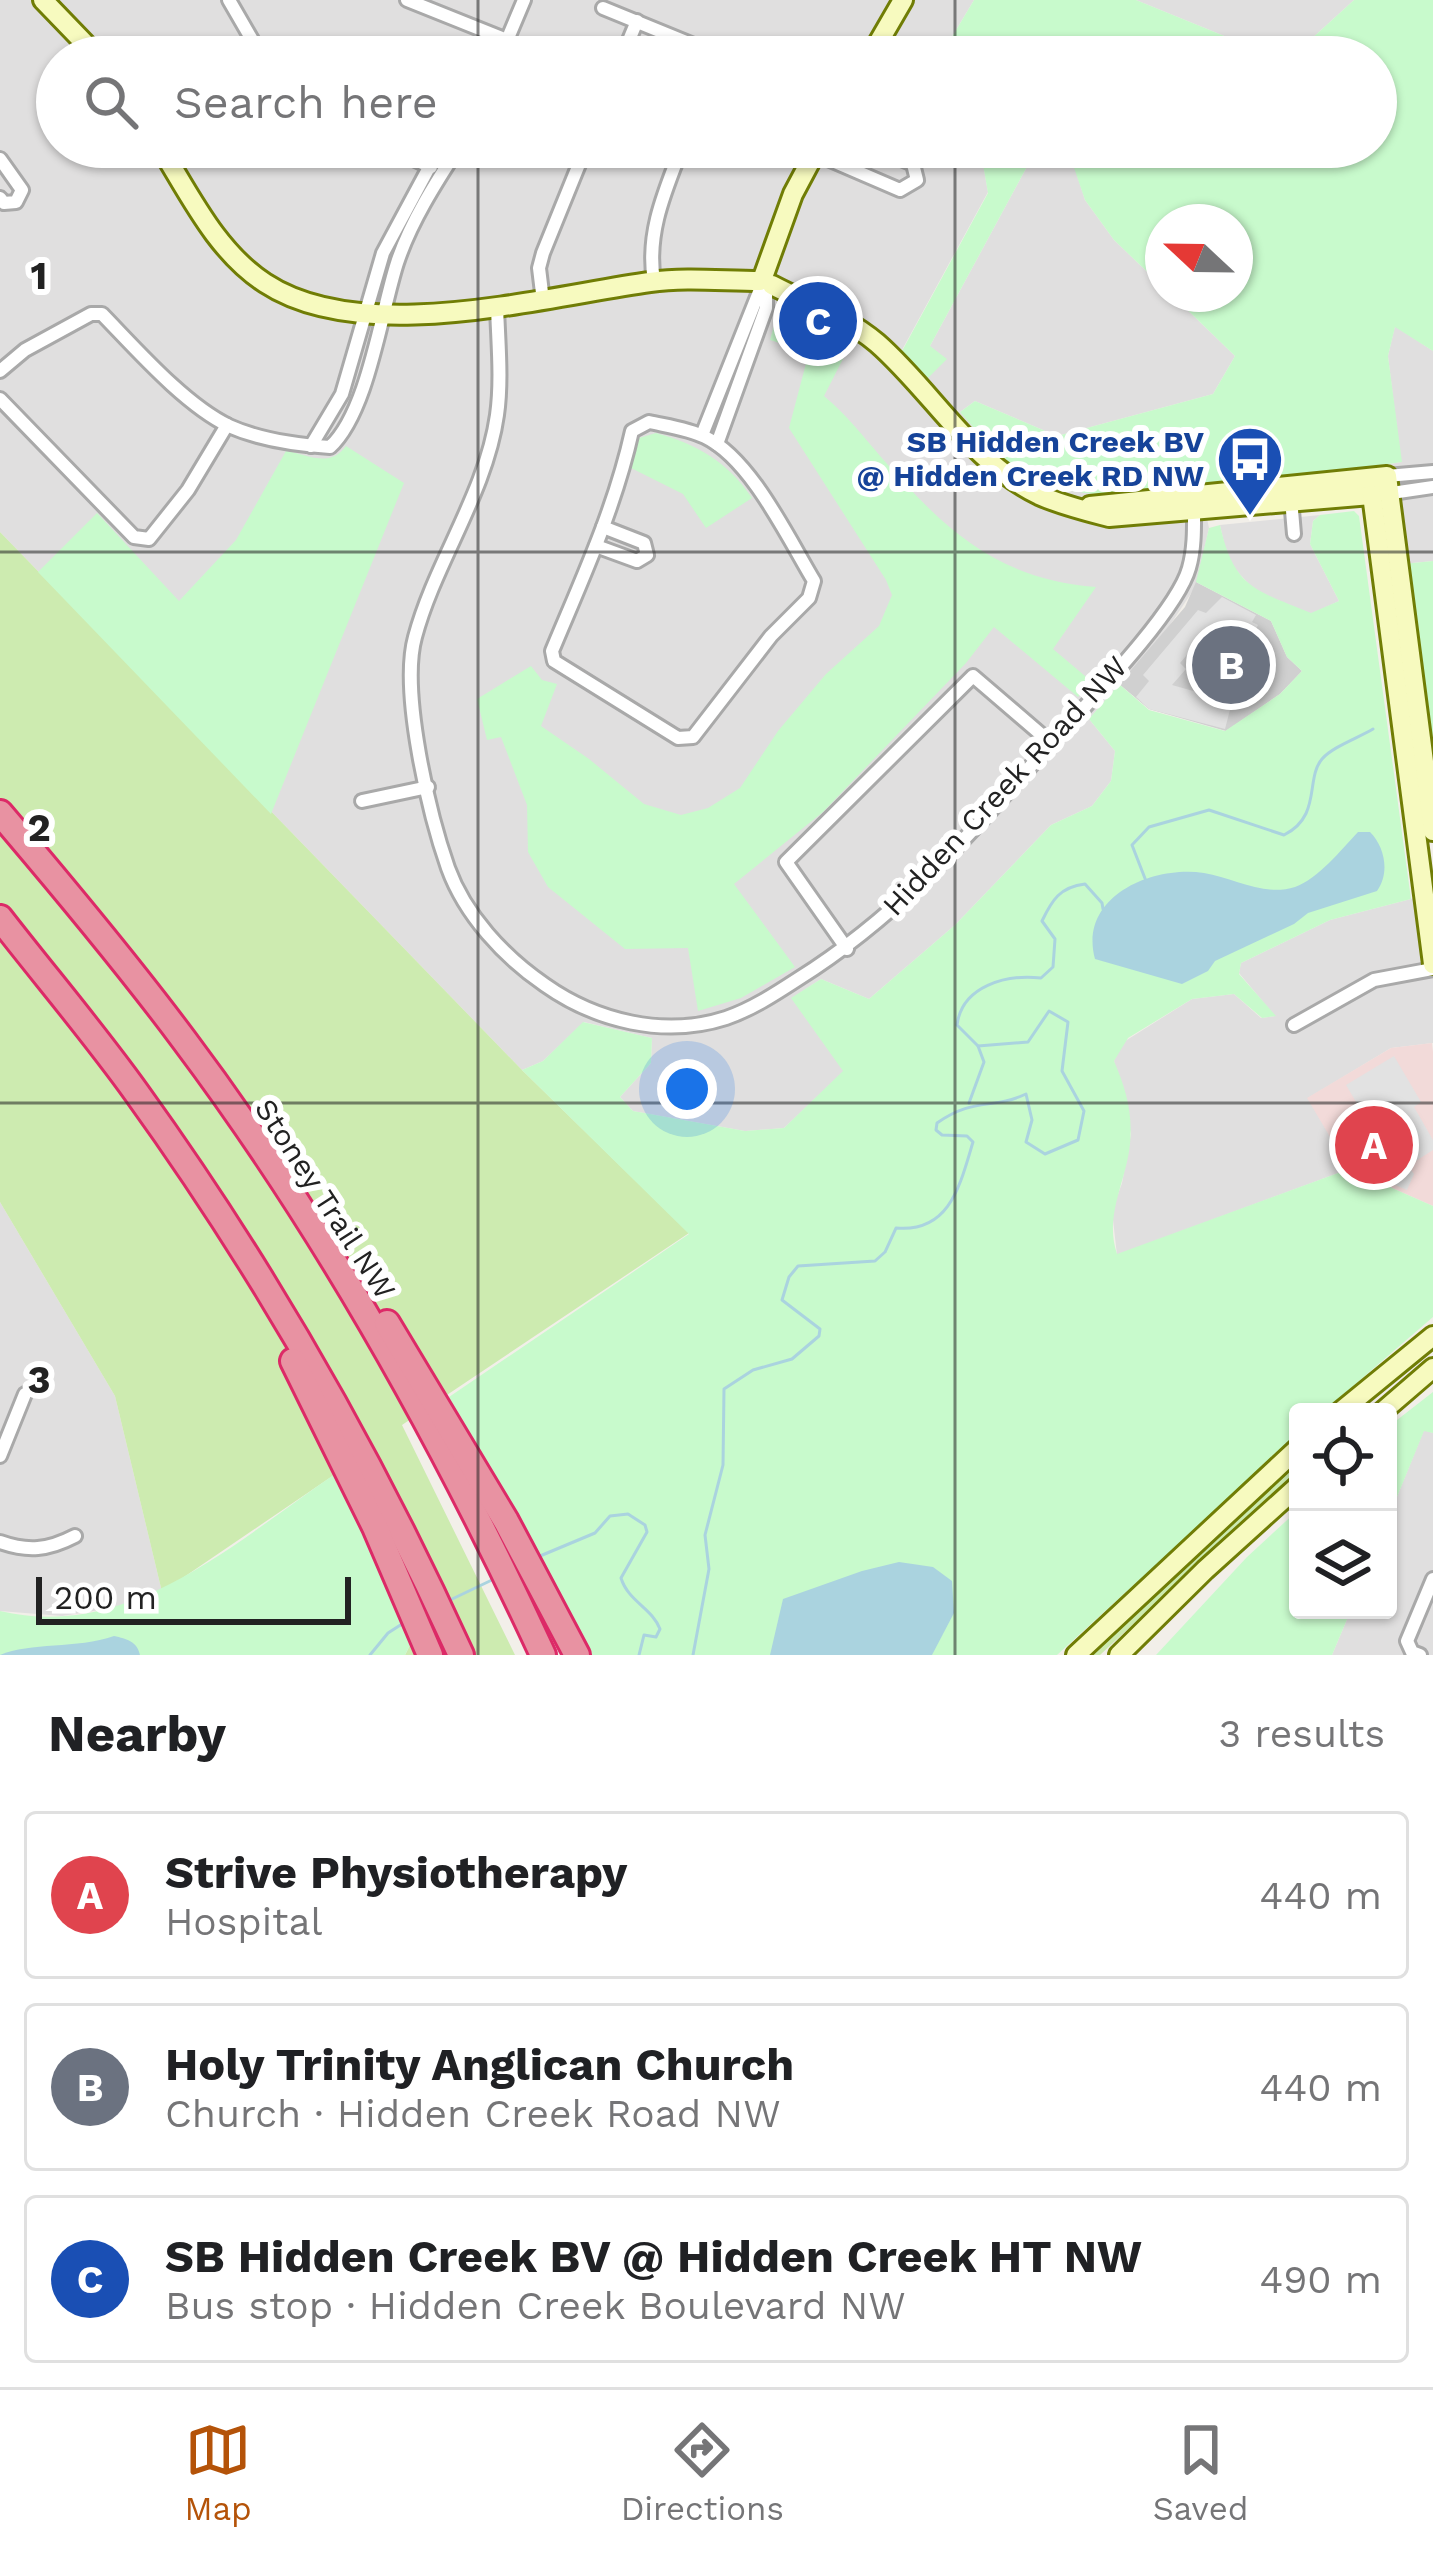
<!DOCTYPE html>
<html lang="en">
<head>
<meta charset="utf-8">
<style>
  body { margin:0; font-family:"Work Sans",sans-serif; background:#f6f6f6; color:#202124 }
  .controls { position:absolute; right:36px; bottom:36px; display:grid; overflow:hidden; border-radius:12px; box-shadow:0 3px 9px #0004 }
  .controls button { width:108px; height:108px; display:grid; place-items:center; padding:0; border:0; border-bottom:3px solid #e0e0e0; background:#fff; color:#202124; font:60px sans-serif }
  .compass { position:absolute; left:1145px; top:204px; width:108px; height:108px; border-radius:50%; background:#fff; box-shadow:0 3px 9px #0004; rotate:292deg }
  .scale { position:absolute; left:36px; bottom:30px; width:315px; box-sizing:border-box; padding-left:12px; border:6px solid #222; border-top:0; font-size:33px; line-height:42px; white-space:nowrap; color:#222; -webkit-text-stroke:9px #fff; paint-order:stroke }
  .you { position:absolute; left:687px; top:1089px; width:42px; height:42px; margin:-30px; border:9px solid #fff; border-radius:50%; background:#1a73e8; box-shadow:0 0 0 18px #1a73e833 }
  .badge { display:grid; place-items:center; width:78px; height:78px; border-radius:50%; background:#b45309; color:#fff; font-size:39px; font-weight:700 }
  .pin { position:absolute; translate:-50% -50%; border:6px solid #fff; box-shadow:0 3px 12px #0006 }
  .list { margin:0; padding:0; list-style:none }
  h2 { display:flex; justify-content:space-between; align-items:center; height:156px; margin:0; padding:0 48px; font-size:51px }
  h2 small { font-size:39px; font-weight:400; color:#757577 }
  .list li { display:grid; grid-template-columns:78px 1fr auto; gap:36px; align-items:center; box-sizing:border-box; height:168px; margin:0 24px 24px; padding:0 24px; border:3px solid #e0e0e0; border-radius:12px }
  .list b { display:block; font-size:45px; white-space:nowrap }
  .list p { margin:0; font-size:39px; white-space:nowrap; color:#757577 }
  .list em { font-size:39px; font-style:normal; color:#757577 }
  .icon { flex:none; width:66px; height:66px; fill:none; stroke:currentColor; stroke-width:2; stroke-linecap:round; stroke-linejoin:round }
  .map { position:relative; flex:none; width:1433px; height:1655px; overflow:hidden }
  .search { position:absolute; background:#fff; box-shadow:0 3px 9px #0004; left:36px; right:36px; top:36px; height:132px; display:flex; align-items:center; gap:30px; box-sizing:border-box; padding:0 42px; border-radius:66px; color:#757577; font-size:45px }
  .sheet { height:732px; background:#fff }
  nav { display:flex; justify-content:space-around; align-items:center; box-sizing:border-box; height:168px; border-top:3px solid #e0e0e0; background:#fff; font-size:33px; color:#757577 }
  nav a { display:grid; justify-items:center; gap:6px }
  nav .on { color:#b45309 }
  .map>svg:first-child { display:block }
</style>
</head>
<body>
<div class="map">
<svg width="1433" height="1655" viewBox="0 0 1433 1655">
  <rect width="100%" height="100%" fill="#f2efe9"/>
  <g fill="#e0dfdf">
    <polygon points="0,0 974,0 940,57 57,57 57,147 980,147 988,192 902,350 930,346 1036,150 1070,153 1085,200 1114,240 1163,287 1163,294 1171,294 1235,356 1213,394 1057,436 975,401 960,412 1201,489 1209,528 1196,586 1166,631 1089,719 1115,751 1111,781 1092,806 1051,825 955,925 869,999 821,979 792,998 844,1071 784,1128 745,1131 633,1111 620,1097 651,1063 652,1038 584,1022 543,1061 522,1070 0,532"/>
    <polygon points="1136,0 1354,0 1309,41 1244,44"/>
    <polygon points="1395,326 1433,351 1433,561 1402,564 1390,464 1401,462 1388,356"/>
    <polygon points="1320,515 1313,521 1310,544 1339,601 1311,614 1254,590 1228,561 1220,525"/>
    <polygon points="1433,888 1433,1043 1391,1048 1308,1098 1349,1169 1117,1255 1112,1211 1122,1183 1131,1134 1114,1061 1122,1043 1192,999 1234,994 1261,1018 1275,1016 1239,973 1241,963 1330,920 1411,899"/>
    <polygon points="0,1202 115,1396 162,1592 112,1608 62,1616 0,1611"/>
    <polygon points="1424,1430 1433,1433 1433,1655 1332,1655 1351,1610 1388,1610 1388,1519"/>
  </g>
  <polygon fill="#f2dad9" points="1432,1043 1433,1052 1433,1206 1349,1169 1307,1098 1391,1048"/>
  <polygon fill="#d0d0d0" points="1196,582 1271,621 1287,657 1302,671 1280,694 1226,731 1149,709 1119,684 1185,607"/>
  <g fill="#cdebb0">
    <polygon points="0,532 522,1070 689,1233 402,1425 515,1655 405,1655 412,1641 334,1475 162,1592 115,1396 0,1202"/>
    <polygon points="1298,1462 1298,1471 1100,1655 1090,1655"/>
  </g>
  <g fill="#c8facc">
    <path d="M 974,0 L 1136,0 L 1244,44 L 1309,41 L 1354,0 L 1433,0 L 1433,351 L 1395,327 L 1388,356 L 1402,462 C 1309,475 1117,518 1035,480 C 1004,465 982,437 960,412 L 975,401 L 1057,436 L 1213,394 L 1235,356 L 1171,294 L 1235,294 L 1235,222 L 1163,222 L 1163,287 L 1114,240 L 1085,200 L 1069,153 L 1036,150 L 930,346 L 947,359 L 928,378 L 902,351 L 988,193 L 980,147 L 1376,147 L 1376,57 L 940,57 Z"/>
    <path d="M 781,315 L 848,349 L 824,396 C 846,414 863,436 881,457 C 944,529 996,579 1096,587 L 1053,649 L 1091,681 L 1078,697 L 994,627 L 966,663 L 823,812 L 734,884 L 795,967 L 741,998 L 698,1011 L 688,948 L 625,949 L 548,887 L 528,852 L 527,805 L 501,737 L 487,740 L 477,699 L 531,666 L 542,680 L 557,684 L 541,726 L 589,759 L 644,804 L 681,815 L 708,808 L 740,788 L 778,731 L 826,674 L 879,626 L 892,595 L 886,580 L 789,428 L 809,352 L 770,340 L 776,318 Z"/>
    <path d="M 656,433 C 697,444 728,462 752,498 L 706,528 L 683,494 L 631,468 L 639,438 Z"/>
    <path d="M 346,446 L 404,483 L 271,814 L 38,572 L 97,513 L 179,601 L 236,540 L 286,451 C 308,454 329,469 346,446 Z"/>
    <path d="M 1354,511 L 1359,516 L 1411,899 L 1330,920 L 1241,963 L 1239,974 L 1276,1016 L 1262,1018 L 1234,994 L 1192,999 L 1128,1038 L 1114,1061 C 1126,1089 1133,1113 1130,1144 C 1126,1183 1104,1215 1117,1254 L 1349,1169 L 1433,1206 L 1433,1317 L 1323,1412 L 1298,1412 L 1298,1435 L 1057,1655 L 584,1655 L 549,1577 L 520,1537 L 446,1399 L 689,1234 L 522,1070 L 543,1061 L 583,1022 L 652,1038 L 651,1063 L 620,1097 L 633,1111 L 745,1131 L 784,1128 L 843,1071 L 791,998 L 821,979 L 869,999 L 955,925 L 1051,825 L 1092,806 L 1111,781 L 1115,751 L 1089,719 L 1119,684 L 1149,710 L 1225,731 L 1280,694 L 1302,671 L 1287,657 L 1271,621 L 1196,582 L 1209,528 L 1220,525 C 1234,588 1255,590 1311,613 L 1339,601 L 1310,544 L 1313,521 L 1320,515 Z"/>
    <polygon points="1433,561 1433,793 1402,564"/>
    <polygon points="1433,1392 1433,1433 1424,1431 1388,1519 1388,1427"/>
    <path d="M 335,1474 L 412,1641 L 405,1655 L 0,1655 L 0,1611 C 129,1642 236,1541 335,1474 Z"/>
    <polygon points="1298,1510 1298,1610 1351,1610 1332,1655 1156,1655 1247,1557"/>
  </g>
  <g fill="#e2e2e2">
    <polygon points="1222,597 1256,615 1252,622 1258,625 1253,636 1210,628 1180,663 1186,669 1172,685 1232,702 1225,729 1149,709 1136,697 1149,681 1143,675 1198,610 1206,613"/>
    <polygon points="1394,1056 1421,1102 1414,1107 1433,1140 1433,1150 1408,1166 1414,1174 1407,1190 1373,1176 1388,1139 1380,1142 1346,1085"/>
  </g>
  <g fill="#aad3df">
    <path d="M 1358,832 L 1370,832 C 1385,847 1390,873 1377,891 L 1308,913 L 1294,924 L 1215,961 L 1208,971 L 1182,984 L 1095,959 C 1078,897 1152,865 1204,873 C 1234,878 1264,897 1295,887 C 1318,879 1341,850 1358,832 Z"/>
    <polygon points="899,1562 933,1567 952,1581 954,1613 932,1655 770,1655 783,1599 862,1571"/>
    <path d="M 114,1636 C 127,1639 137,1641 140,1655 L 0,1655 C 30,1642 77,1649 114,1636 Z"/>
  </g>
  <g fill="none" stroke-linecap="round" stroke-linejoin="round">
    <g stroke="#aad3df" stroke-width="3">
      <path d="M 1146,881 L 1132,845 L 1149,827 L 1209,810 L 1284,835 C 1322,816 1305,779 1322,759 C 1332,747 1358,738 1373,729"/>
      <polyline points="969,1103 984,1062 978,1046"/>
      <path d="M 540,1556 L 595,1533 L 610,1516 L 628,1514 L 645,1525 L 647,1532 L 621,1578 C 628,1601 652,1608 660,1629 L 656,1637 L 644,1635 L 639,1655"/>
      <polyline points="448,1601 494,1579"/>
      <polyline points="370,1655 388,1633 402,1624"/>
      <path d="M 693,1655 L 709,1569 L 705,1535 L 723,1465 L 724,1389 L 753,1370 L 792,1359 L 819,1336 L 820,1329 L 782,1300 L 789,1277 L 798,1266 L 875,1261 L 885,1252 L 896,1228 C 950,1233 960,1185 973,1142 L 967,1136 L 942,1135 L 936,1130 L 937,1123 C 974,1097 991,1110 1026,1094 L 1032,1120 L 1026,1142 L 1045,1154 L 1078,1140 L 1084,1111 L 1062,1071 L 1068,1022 L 1049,1011 L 1028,1042 L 978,1046 L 957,1025 C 962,986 1006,974 1041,978 L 1053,967 L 1055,939 L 1042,921 C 1052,900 1060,887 1085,884 L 1102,903 L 1103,909"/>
    </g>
    <defs>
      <g id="street">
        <polyline points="229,0 262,57"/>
        <polyline points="407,0 507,40"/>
        <polyline points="603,8 723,57"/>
        <polyline points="500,57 524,0"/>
        <polyline points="622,57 637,21"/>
        <polyline points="388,147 431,167"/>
        <polyline points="814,153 900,190 917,180 913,164 874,147"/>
        <polyline points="0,159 22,190 16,202 4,203 0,198"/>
        <path d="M 654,281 C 646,233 665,191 682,147"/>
        <polyline points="543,301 539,268 543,253 586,147"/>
        <path d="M 497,306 C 498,342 502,379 497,415 C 486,493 435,562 415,637 C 400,691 429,814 448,868 C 465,915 504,957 545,985 C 596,1021 664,1038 726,1018 C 752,1009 775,994 798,979 C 891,921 965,841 1037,759 C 1074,717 1176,615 1189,568 C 1195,547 1194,525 1194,504"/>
        <path d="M 0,371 L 25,350 L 91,314 L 102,314 C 136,349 185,405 229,426 C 260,440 297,445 330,447 C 368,412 381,312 397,263 C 410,223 436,182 459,147"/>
        <polyline points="0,399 134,537 149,539 188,490 227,425"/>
        <path d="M 649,422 C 667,426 689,429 705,437 C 751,459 788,538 814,581 L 809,598 L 771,636 L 693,737 L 678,738 L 554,661 L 552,651 C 582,579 615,508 632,431 Z"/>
        <polyline points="702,435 759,292"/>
        <polyline points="717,444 766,308 766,294"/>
        <polyline points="311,446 342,394 383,253 440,147"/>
        <polyline points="1387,476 1433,472"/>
        <polyline points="1385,494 1433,487"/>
        <polyline points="1291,499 1294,534"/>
        <polyline points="596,546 637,561 647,555 644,543 603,527"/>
        <polyline points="362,801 428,787"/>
        <polyline points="847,949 786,862 973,676 1051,743"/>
        <polyline points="1294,1025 1374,980 1433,969"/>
        <polyline points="0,1456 25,1394"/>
        <path d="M 0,1542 C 28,1552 48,1550 75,1536"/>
        <polyline points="1420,1655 1412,1652 1407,1641 1433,1579"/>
      </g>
      <g id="secondary">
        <polyline points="43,0 98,57"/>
        <polyline points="870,57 903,0"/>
        <path d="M 160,147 C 190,195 216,251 265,283 C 362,347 542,297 650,282 C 686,277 723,281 760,281"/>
        <polyline points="762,280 793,194 818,147"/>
        <path d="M 772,285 C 808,304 845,316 877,343 C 932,391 971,462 1039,495 C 1061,505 1086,511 1109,517 L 1371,495"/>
        <polyline points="1371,487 1433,964"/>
        <polyline points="1090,506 1387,476 1433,831"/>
        <polyline points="1340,1412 1433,1336"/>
        <polyline points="1382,1412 1433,1368"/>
        <polyline points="1076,1655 1298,1448"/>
        <polyline points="1119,1655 1205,1570 1298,1486"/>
      </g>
      <g id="highway">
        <path d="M 0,813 C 63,887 126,962 184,1040 C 326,1229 444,1441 543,1655"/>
        <path d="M 0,918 C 45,976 93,1032 136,1092 C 263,1268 371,1457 461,1655"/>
        <polyline points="387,1323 506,1521 577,1655"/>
        <polyline points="293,1361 375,1527 430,1655"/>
      </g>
    </defs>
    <use href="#street" stroke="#a9a9a9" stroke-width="18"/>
    <use href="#secondary" stroke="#707d05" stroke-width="24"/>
    <use href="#highway" stroke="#dc2a67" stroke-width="30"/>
    <use href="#street" stroke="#fff" stroke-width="12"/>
    <use href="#secondary" stroke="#f7fabf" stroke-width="18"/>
    <use href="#highway" stroke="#e892a2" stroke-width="24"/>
  </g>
  <path fill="none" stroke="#222" stroke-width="3" stroke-opacity="0.55" d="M 478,0 L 478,57M 955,0 L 955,57M 478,147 L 478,1655M 955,147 L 955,1655M 0,552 L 1433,552M 0,1103 L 1433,1103"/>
  <defs>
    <symbol id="bus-pin" viewBox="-11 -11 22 30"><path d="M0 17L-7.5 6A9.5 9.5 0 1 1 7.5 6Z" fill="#1a4fb4" stroke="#fff"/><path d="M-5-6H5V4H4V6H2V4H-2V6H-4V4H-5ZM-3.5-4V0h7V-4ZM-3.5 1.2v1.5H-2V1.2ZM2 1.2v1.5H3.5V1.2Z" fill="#fff"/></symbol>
  </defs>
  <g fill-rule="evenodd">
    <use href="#bus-pin" x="1212" y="421" width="76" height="104"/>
  </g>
  <g text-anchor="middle" stroke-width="12" stroke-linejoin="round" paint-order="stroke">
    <g font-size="30" font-weight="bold" fill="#164399" stroke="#fff" text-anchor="end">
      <text x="1204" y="452">SB Hidden Creek BV<tspan x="1204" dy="34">@ Hidden Creek RD NW</tspan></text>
    </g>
    <g font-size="30" fill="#222" stroke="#fff">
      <text transform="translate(1005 786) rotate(-47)" y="10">Hidden Creek Road NW</text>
      <text transform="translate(325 1199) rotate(57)" y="10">Stoney Trail NW</text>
    </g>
  </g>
  <g font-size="39" text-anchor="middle" font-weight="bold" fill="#222" stroke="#fff" stroke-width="12" stroke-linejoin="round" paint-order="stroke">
    <text x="39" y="289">1</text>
    <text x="39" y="841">2</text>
    <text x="39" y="1393">3</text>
  </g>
</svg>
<div class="controls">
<button><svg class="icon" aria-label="locate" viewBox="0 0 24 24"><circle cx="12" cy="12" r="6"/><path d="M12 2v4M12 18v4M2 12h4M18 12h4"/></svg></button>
<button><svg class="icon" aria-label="layers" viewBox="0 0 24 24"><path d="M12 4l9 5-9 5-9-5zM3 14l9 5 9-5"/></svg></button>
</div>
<svg class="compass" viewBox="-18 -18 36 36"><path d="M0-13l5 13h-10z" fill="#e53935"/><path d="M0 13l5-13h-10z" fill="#757577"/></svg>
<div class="scale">200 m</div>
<div class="you"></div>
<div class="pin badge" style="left:1374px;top:1145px;background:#e0444e">A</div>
<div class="pin badge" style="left:1231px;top:665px;background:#6b7280">B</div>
<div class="pin badge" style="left:818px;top:321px;background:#1a4fb4">C</div>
<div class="search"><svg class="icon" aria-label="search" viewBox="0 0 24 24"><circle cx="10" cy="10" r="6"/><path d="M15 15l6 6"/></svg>Search here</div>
</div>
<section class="sheet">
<h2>Nearby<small>3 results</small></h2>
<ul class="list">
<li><span class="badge" style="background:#e0444e">A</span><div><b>Strive Physiotherapy</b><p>Hospital</p></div><em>440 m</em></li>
<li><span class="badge" style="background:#6b7280">B</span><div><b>Holy Trinity Anglican Church</b><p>Church · Hidden Creek Road NW</p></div><em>440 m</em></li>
<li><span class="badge" style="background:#1a4fb4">C</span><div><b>SB Hidden Creek BV @ Hidden Creek HT NW</b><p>Bus stop · Hidden Creek Boulevard NW</p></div><em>490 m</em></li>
</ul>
</section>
<nav>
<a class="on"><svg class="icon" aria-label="map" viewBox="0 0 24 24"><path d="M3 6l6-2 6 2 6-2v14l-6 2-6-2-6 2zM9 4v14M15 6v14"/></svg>Map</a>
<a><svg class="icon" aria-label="directions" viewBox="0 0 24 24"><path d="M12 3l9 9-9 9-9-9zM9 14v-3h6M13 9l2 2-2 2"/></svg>Directions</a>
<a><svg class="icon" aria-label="saved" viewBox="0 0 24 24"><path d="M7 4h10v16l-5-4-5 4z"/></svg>Saved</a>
</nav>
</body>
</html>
